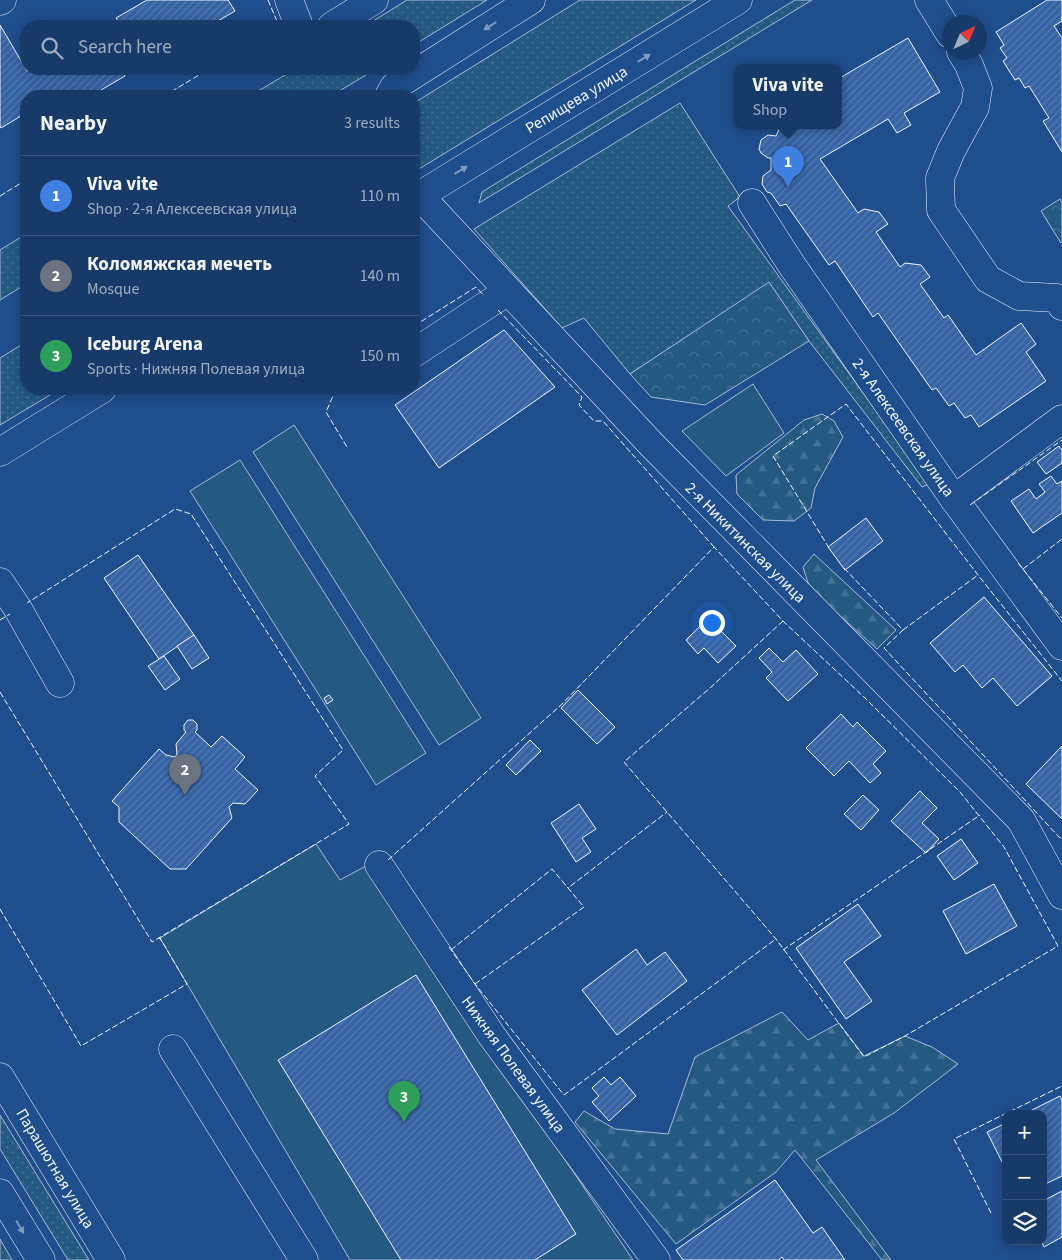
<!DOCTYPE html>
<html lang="en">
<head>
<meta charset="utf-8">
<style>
  body { margin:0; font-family:"Source Sans 3",sans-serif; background:#20416f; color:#f1f3f6 }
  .controls { position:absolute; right:15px; bottom:15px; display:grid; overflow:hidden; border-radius:10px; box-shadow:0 2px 12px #0003 }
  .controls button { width:45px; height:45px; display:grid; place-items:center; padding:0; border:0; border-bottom:1px solid #36547d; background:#173a69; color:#f1f3f6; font:25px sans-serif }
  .compass { position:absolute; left:942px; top:15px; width:45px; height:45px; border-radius:50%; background:#173a69; box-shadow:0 2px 12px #0003; rotate:44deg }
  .you { position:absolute; left:711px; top:622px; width:18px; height:18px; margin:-12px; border:4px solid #fff; border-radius:50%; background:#1a73e8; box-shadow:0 0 0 8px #1a73e833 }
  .badge { display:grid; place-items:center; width:32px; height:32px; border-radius:50%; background:#ffb74d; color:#fff; font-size:16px; font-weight:700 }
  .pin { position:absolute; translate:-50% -41px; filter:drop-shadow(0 1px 2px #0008) }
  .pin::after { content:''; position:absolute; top:26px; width:18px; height:15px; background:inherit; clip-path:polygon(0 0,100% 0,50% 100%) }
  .popup { position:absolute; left:734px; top:64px; width:108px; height:65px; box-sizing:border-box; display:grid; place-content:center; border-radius:10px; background:#173a69; filter:drop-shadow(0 1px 4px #0005); font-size:16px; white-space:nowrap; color:#9eadc0 }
  .popup b { font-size:19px; color:#f1f3f6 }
  .popup::after { content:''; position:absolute; left:50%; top:100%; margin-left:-10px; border:10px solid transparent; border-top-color:#173a69 }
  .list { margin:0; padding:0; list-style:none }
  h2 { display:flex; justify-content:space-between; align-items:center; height:65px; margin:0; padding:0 20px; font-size:21px }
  h2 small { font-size:16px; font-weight:400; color:#9eadc0 }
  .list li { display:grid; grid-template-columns:32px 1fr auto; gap:15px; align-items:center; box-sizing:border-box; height:80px; padding:0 20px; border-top:1px solid #36547d }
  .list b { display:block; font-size:19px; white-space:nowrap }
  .list p { margin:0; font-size:16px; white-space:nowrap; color:#9eadc0 }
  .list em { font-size:16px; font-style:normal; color:#9eadc0 }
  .icon { flex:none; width:28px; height:28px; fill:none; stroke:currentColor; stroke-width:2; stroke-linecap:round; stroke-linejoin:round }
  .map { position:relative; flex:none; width:1062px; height:1260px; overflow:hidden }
  .search { position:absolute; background:#173a69; box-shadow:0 2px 12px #0003; left:20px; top:20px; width:400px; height:55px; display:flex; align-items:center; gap:12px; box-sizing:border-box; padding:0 18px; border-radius:20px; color:#9eadc0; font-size:19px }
  .panel { position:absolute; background:#173a69; box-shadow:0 2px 12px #0003; left:20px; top:90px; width:400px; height:305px; border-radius:20px }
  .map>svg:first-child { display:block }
</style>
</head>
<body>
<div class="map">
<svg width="1062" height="1260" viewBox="0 0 1062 1260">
  <defs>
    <pattern id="grass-dots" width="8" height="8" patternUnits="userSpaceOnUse" patternTransform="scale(1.25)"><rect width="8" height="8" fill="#245a82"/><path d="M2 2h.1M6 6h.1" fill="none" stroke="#447295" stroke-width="1.8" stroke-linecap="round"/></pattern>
    <pattern id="forest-firs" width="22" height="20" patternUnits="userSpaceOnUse" patternTransform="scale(1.25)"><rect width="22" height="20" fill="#245a82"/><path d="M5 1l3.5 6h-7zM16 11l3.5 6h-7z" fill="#447295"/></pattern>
    <pattern id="park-crowns" width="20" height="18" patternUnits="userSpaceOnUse" patternTransform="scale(1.25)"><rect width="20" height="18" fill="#245a82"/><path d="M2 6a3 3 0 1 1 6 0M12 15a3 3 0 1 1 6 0" fill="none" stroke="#447295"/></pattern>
    <pattern id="building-hatch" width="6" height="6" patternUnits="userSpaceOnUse" patternTransform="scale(1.25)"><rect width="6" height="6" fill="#3563a3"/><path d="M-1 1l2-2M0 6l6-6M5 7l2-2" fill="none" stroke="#537ab1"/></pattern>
  </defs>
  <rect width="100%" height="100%" fill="#1f4e8c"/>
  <g fill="url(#grass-dots)" stroke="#a8bbd7">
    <polygon points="407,0 487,0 414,45 414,26 365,26"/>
    <polygon points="580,0 696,0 414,172 414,103"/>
    <polygon points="795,0 812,0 479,203 482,192"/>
    <polygon points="295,69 376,69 331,96 250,96"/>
    <polygon points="680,103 740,197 728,206 929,484 922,487 809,341 769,283 630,374 584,318 562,328 474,229"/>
    <polygon points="26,234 26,284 0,300 0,250"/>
    <polygon points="26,342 26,389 60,389 0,425 0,358"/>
    <polygon points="0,1115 89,1260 68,1260 0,1149"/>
    <polygon points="0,1239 12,1260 0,1260"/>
  </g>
  <g fill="url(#forest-firs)" stroke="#a8bbd7">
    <polygon points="822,414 834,421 843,437 815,488 811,508 794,521 763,520 737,494 736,475 804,420"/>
    <polygon points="814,554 896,630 877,649 810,589 803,567"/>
    <polygon points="782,1012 808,1040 839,1023 864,1056 905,1036 932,1047 958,1064 894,1113 816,1160 891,1260 882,1260 795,1150 776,1172 676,1244 575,1122 584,1111 615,1129 668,1134 695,1057"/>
  </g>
  <g fill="url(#park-crowns)" stroke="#a8bbd7">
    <polygon points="1060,199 1062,203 1062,242 1061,243 1041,211"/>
    <polygon points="769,282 809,341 705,405 651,397 630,374"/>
  </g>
  <g fill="#245a82" stroke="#a8bbd7">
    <polygon points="753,384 784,433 726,476 682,431"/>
    <polygon points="294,425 481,718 439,745 253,452"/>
    <polygon points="240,460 426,753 376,785 190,491"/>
    <polygon points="316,844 340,880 366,866 633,1260 350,1260 160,938"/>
  </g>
  <g fill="url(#building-hatch)" stroke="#f2f6ff">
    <polygon points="147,0 228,0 235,11 211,25 212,26 121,26 116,18"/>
    <polygon points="1047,0 1062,0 1062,17 1061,18 1062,21 1054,26 1062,38 1062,152 1043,121 1049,118 1029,86 1025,88 1019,78 1015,80 1003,61 1007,58 1000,48 1004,45 996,32"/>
    <polygon points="0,25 27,71 31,69 120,69 125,76 101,90 104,96 26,96 26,113 1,128 0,126"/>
    <polygon points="908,38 940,92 904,113 911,125 897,133 888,119 820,159 858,213 864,209 879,212 888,224 876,232 900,267 905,263 921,265 930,277 920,284 944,318 948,315 976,355 1021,323 1036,344 1026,352 1046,381 979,427 971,415 965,418 954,403 949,406 936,388 932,390 878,313 873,317 835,261 829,265 786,204 780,206 771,193 767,192 762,184 763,176 771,170 771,158 768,158 761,153 759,149 761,140 768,135 776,136 780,127 777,126 838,126 838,79"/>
    <polygon points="504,330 555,387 439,468 395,405"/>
    <polygon points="1059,446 1062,450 1062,463 1046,474 1037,462"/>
    <polygon points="1051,476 1057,484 1062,481 1062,513 1033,533 1011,501 1029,489 1036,499 1045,492 1039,484"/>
    <polygon points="866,518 883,541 845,570 828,547"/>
    <polygon points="138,555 194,635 159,659 104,578"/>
    <polygon points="984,597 1052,676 1017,706 993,678 982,688 963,665 955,672 930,643"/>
    <polygon points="708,618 736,646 718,663 704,648 698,654 686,640"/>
    <polygon points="194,635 209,658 192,669 177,646"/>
    <polygon points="769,648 783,662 796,650 818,674 788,701 766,678 772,672 759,658"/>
    <polygon points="164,656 180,679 165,690 148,666"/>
    <polygon points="578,690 615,727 597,744 561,708"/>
    <polygon points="329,695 333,700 327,704 324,698"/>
    <polygon points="841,714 853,727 857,722 886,751 873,764 881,773 870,783 849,761 834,776 806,748"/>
    <polygon points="188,720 193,720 197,724 197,730 195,732 211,747 222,736 245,757 235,769 258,790 245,804 233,803 229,807 232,818 186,869 170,869 119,822 119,807 112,801 159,749 166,755 175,757 177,754 176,744 186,732 184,730 184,725"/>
    <polygon points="530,740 541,751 516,775 506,765"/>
    <polygon points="1062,746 1062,819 1026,784"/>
    <polygon points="920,791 937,808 922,823 939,839 926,853 891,821"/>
    <polygon points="863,795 879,810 861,830 844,814"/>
    <polygon points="579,804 596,829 582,838 591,852 576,862 551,823"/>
    <polygon points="961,839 978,863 954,880 937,856"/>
    <polygon points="994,884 1017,926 966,954 943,911"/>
    <polygon points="858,904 881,936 844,962 872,1001 846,1019 796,948"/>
    <polygon points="636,949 647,965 665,952 687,981 617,1035 582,990"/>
    <polygon points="416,975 576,1234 535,1260 401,1260 278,1060"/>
    <polygon points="604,1077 611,1085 620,1077 636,1096 609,1121 592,1102 599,1096 592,1088"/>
    <polygon points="1060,1096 1062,1100 1062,1176 1043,1185 1043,1114 1024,1114"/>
    <polygon points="1006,1123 1006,1170 987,1132"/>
    <polygon points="775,1180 813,1233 822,1227 845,1260 784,1260 782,1257 778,1260 683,1260 676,1250"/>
    <polygon points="1062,1191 1062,1237 1044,1247 1041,1241 1043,1241 1043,1201"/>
  </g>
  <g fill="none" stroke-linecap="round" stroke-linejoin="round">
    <defs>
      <g id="minor">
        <polyline points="289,0 299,26"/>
        <polyline points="929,0 950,34"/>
        <polyline points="0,1 2,0"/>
        <polyline points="332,26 374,0"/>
        <polyline points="961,52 969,65 978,88 975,107 951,151 940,178 941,210 988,279 1019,296 1057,298 1062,306"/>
        <polyline points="419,195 652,445 1021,820 1062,895"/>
        <polyline points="752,203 791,264 954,499 1062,646"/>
        <polyline points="414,353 508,291"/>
        <polyline points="954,499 1062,419"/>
        <polyline points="0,582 18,609 60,683"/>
        <polyline points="379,865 492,1036 656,1260"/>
        <polyline points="173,1049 304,1260"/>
      </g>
      <g id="major">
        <polyline points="389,96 394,87 531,0"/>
        <polyline points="414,199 738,0"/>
        <polyline points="0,452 102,389"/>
        <polyline points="0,1077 111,1260"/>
        <polyline points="0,1193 41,1260"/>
      </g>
    </defs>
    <use href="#minor" stroke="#f2f6ff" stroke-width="29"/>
    <use href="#major" stroke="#f2f6ff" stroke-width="29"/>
    <use href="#minor" stroke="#1f4e8c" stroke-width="28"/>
    <use href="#major" stroke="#1f4e8c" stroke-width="28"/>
    <g stroke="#f2f6ff" stroke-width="1" stroke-dasharray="6 2.5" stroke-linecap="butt">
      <polyline points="268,0 279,26"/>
      <polyline points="164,96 209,69"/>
      <polyline points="0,196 26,180"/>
      <polyline points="498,310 582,397 579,405 594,421 603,421 714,547"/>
      <polyline points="414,326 476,287 484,296"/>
      <polyline points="336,389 326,412 347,447"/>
      <polyline points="970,505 1062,440"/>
      <polyline points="829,548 773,456 846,404 978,575 1062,681"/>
      <polyline points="1018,563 1062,618"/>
      <polyline points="844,568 903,630 884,648 1060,838 1062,837"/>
      <polyline points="1023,569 1062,539"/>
      <polyline points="0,620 10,614"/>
      <polyline points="903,630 978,575"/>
      <polyline points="0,692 152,942 349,824 315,776 343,750 191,514 175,509 27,603"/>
      <polyline points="388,860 561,705 714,547 783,621 865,698 960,792 1004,847 1058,946 905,1036 864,1057 776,939 624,762 710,688 783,621"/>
      <polyline points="0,909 81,1046 187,984 160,938 159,939"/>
      <polyline points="449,947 475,984 564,1095 776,939"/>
      <polyline points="451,950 552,869 568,888"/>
      <polyline points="783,950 980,815"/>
      <polyline points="475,984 584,907 568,888 667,812"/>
      <polyline points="991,1213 954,1139 1062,1086"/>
    </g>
  </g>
  <defs><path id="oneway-solid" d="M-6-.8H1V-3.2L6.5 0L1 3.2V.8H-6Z" transform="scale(1.25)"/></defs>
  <g fill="#7e9ac0">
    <use href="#oneway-solid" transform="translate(490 26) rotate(148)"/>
    <use href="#oneway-solid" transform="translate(644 58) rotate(-31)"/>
    <use href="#oneway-solid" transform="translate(461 170) rotate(-31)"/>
    <use href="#oneway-solid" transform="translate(20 1227) rotate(59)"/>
  </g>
  <g text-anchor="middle" stroke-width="4" stroke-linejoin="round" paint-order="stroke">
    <g font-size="16" fill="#f2f6ff" stroke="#1f4e8c">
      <text transform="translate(576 99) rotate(-31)" y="6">Репищева улица</text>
      <text transform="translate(904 427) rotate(55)" y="6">2-я Алексеевская улица</text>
      <text transform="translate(746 542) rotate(45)" y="6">2-я Никитинская улица</text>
      <text transform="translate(514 1064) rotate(54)" y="6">Нижняя Полевая улица</text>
      <text transform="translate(56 1168) rotate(59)" y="6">Парашютная улица</text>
    </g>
  </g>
</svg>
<div class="controls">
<button>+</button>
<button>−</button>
<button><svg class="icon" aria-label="layers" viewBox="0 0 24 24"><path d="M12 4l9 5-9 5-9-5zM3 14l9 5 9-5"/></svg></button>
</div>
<svg class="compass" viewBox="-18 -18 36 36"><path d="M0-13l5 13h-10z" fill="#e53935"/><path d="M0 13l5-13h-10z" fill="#9eadc0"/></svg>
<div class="you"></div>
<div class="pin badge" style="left:788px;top:187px;background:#3f7fe0">1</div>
<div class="popup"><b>Viva vite</b>Shop</div>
<div class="pin badge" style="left:185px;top:795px;background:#6b7280">2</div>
<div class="pin badge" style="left:404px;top:1122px;background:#2e9e5b">3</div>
<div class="search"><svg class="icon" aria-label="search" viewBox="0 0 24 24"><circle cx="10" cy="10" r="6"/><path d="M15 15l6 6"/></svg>Search here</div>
<section class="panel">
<h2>Nearby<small>3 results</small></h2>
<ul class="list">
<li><span class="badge" style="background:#3f7fe0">1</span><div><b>Viva vite</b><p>Shop · 2-я Алексеевская улица</p></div><em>110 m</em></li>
<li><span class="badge" style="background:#6b7280">2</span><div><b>Коломяжская мечеть</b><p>Mosque</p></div><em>140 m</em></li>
<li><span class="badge" style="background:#2e9e5b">3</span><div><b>Iceburg Arena</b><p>Sports · Нижняя Полевая улица</p></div><em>150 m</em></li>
</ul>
</section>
</div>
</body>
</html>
